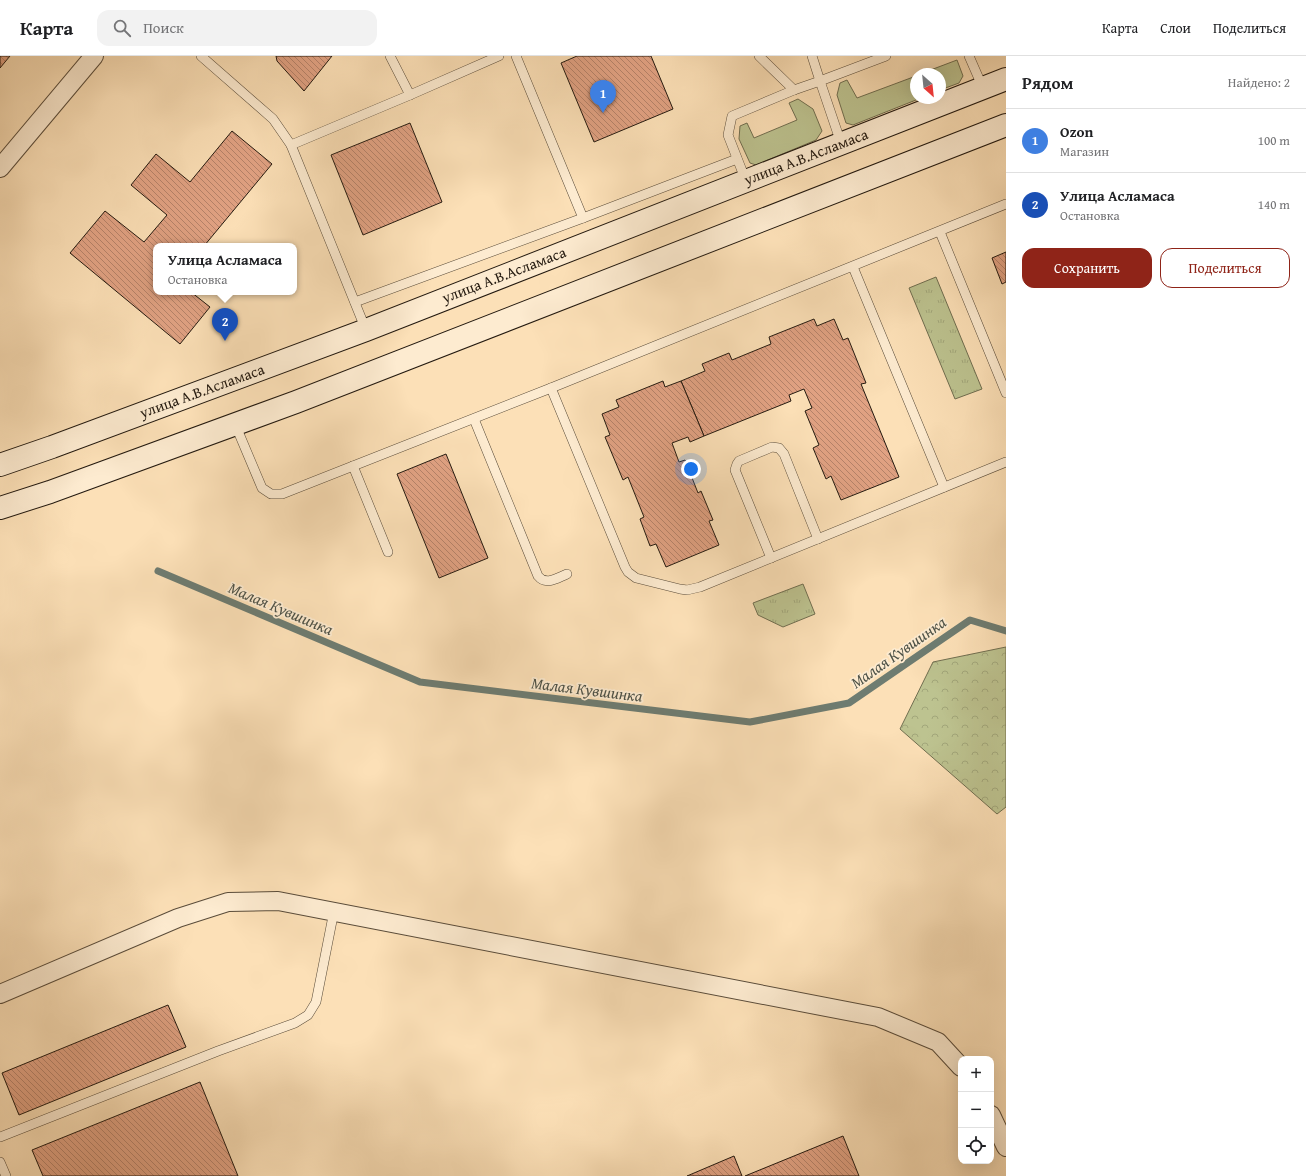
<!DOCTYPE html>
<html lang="ru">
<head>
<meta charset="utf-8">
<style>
  body { margin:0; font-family:"Gentium Book Plus",serif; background:#f2f2f2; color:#202124 }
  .controls { position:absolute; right:12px; bottom:12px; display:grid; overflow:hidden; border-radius:8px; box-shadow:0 4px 16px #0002 }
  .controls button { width:36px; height:36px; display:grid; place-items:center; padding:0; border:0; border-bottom:1px solid #e0e0e0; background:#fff; color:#202124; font:20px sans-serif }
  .compass { position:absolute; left:910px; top:12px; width:36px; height:36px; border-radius:50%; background:#fff; box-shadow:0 4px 16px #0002; rotate:153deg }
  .you { position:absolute; left:691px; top:413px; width:14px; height:14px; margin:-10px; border:3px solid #fff; border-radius:50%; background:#1a73e8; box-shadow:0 0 0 6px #1a73e833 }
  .badge { display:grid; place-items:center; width:26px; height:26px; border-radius:50%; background:#8f2418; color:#fff; font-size:13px; font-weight:700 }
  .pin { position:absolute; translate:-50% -33px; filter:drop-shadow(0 1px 2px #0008) }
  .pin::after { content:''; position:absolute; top:21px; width:14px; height:12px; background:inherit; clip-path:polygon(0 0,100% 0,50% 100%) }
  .popup { position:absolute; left:153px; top:187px; width:144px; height:52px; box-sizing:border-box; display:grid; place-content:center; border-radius:8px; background:#fff; filter:drop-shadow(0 1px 3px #0005); font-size:13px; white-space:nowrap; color:#757577 }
  .popup b { font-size:15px; color:#202124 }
  .popup::after { content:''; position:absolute; left:50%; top:100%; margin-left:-8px; border:8px solid transparent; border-top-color:#fff }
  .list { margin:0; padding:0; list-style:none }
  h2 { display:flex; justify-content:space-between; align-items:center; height:52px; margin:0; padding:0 16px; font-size:17px }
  h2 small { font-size:13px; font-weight:400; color:#757577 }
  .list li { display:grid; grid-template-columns:26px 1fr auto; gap:12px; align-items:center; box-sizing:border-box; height:64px; padding:0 16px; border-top:1px solid #e0e0e0 }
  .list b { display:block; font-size:15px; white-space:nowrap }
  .list p { margin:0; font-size:13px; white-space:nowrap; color:#757577 }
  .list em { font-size:13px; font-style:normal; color:#757577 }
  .actions { display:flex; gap:8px; padding:12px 16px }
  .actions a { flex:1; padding:9px 0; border:1px solid #8f2418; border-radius:12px; text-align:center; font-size:14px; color:#8f2418 }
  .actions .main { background:#8f2418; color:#fff }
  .icon { flex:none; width:22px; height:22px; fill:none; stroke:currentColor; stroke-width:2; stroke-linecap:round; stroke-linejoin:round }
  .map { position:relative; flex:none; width:1006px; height:1120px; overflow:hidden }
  header { display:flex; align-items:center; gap:24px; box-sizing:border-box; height:56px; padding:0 20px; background:#fff; border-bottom:1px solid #e0e0e0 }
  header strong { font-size:19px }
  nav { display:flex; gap:22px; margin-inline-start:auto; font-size:14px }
  .search { width:280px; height:36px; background:#f2f2f2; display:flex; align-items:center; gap:10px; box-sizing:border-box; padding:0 14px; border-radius:12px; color:#757577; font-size:15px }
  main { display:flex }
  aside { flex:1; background:#fff }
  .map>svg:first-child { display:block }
</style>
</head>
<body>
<header>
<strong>Карта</strong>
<div class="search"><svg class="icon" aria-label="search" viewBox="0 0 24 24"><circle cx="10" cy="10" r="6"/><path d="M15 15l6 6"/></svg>Поиск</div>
<nav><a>Карта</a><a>Слои</a><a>Поделиться</a></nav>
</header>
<main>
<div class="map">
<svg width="1006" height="1120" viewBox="0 0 1006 1120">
  <defs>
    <pattern id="forest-crowns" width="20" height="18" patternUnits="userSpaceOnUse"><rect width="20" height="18" fill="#bdc390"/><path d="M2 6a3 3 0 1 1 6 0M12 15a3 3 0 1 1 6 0" fill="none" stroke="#a2a77b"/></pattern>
    <pattern id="park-tufts" width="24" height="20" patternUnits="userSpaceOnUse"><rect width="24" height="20" fill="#bdc390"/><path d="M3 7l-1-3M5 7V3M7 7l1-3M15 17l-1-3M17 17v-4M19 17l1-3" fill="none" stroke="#a2a77b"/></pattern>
    <pattern id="building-back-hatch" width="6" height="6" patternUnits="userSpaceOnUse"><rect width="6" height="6" fill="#e1a283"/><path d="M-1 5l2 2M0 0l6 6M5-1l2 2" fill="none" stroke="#b6836a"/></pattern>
  </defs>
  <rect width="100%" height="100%" fill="#fce0b7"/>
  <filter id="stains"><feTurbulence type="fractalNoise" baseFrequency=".005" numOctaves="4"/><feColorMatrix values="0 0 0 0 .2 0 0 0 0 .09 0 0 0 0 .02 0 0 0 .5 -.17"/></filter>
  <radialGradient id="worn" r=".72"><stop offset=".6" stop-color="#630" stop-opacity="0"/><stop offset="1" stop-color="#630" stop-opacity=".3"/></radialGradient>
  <g fill="#bdc390" stroke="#706e50">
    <polygon points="957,4 963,20 959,27 940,34 940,18 920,18"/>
    <polygon points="916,20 916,42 921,42 853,69 846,67 837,39 840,27 847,24 857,42"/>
    <polygon points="798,43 813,53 822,75 816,84 756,109 750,107 739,83 740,70 747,67 754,82 797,64 789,47"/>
  </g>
  <polygon fill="url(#forest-crowns)" stroke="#706e50" points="1006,591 1006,751 997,758 900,673 933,606"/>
  <g fill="url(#park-tufts)" stroke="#706e50">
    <polygon points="936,221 982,333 955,343 909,232"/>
    <polygon points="803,528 815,558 783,571 758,559 753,547"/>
  </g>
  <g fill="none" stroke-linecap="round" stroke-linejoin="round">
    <polyline stroke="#6e7c71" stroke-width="7" points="158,515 420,626 750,666 849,647 970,564 1006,575"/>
  </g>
  <g fill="url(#building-back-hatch)" stroke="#241a10">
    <polygon points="0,0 10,0 0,12"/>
    <polygon points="276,0 332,0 304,35 277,5"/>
    <polygon points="577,0 651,0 673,53 594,86 561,7"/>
    <polygon points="410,67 442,146 363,179 331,99"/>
    <polygon points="232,75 272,108 204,190 156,190 156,236 191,236 210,251 180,288 70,197 105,155 144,186 167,159 131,129 156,98 190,126"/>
    <polygon points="1006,196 1006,226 1002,228 992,202"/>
    <polygon points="814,263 817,270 834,263 843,284 848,282 866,327 861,328 899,421 841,444 831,420 826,423 813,392 819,389 805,355 812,352 804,333 789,339 791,345 704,380 681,325 705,315 702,308 729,297 732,304 771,288 769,281"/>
    <polygon points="663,325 665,331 681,325 704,380 690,386 688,381 672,387 679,406 685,404 698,437 701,435 713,464 709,465 719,489 666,511 656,488 650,490 640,463 644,461 628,421 623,424 605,381 610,379 602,358 619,351 616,344"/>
    <polygon points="446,398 488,502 439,522 397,418"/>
    <polygon points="168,949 186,991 19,1059 2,1017"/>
    <polygon points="200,1026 238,1120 43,1120 32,1094"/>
    <polygon points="843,1080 859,1120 745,1120"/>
    <polygon points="734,1100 742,1120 687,1120"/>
  </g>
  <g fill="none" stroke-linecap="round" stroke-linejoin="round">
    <defs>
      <g id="lane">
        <polyline points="201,0 273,63 291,89 366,274"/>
        <polyline points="390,0 410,39"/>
        <polyline points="516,0 583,162"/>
        <polyline points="969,0 983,32"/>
        <polyline points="794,34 820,25 812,0"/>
        <polyline points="841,87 820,25 886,0"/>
        <polyline points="291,89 410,39 499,0"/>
        <polyline points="746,125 728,79 732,60 794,34 759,0"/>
        <polyline points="940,176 1006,337"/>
        <polyline points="853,211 944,431"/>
        <polyline points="355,246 583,162 737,103"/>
        <polyline points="551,332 625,511 628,516 636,522 680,533 687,534 700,531 1006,406"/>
        <path d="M 474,363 L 538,520 C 546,530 557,522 567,518"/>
        <polyline points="235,368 262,432 271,438 282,438 551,332 1006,148"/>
        <polyline points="353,410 388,496"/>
        <polyline points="771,502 735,414 737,408 739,405 772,391 779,392 784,398 818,483"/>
        <polyline points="0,1081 218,995 295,967 308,959 316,946 334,855"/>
        <polyline points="0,1106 6,1120"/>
      </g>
      <g id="street">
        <polyline points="0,112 94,0"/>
        <polyline points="0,938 178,862 228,846 278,845 878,961 938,986 961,1011"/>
        <polyline points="991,1059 1006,1091"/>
      </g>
      <g id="secondary">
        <polyline points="0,409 52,391 366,274 1006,23"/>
        <polyline points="0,452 50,436 296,346 1006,69"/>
      </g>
    </defs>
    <use href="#lane" stroke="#5a4c3a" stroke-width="10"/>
    <use href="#street" stroke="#5a4c3a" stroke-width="20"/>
    <use href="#secondary" stroke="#241a10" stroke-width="24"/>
    <use href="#lane" stroke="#fdebd0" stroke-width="9"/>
    <use href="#street" stroke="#fdebd0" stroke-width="18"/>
    <use href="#secondary" stroke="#fdebd0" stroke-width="22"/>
  </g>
  <g text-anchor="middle" stroke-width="3.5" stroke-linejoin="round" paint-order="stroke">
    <g font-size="15" fill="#241a10" stroke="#fdebd0">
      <text transform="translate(806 101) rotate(-21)" y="5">улица А.В.Асламаса</text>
      <text transform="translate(504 219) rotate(-21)" y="5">улица А.В.Асламаса</text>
      <text transform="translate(202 335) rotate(-20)" y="5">улица А.В.Асламаса</text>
    </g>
    <g font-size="16" font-style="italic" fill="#4f5348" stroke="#fdebd0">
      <text transform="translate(281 552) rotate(23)" y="6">Малая Кувшинка</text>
      <text transform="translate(898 596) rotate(-35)" y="6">Малая Кувшинка</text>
      <text transform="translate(587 633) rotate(7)" y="6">Малая Кувшинка</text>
    </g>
  </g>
  <rect width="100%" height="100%" filter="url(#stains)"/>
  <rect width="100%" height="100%" fill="url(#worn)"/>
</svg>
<div class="controls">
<button>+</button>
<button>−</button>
<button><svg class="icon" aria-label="locate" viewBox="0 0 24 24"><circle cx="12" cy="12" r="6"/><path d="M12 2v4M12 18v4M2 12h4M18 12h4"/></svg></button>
</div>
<svg class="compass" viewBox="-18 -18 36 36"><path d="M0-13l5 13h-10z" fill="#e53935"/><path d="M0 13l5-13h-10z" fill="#757577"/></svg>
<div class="you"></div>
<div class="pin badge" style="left:603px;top:57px;background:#3f7fe0">1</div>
<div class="pin badge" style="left:225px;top:285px;background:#1a4fb4">2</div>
<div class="popup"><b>Улица Асламаса</b>Остановка</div>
</div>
<aside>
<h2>Рядом<small>Найдено: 2</small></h2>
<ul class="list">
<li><span class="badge" style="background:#3f7fe0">1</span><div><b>Ozon</b><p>Магазин</p></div><em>100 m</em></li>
<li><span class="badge" style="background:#1a4fb4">2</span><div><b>Улица Асламаса</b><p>Остановка</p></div><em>140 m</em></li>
</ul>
<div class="actions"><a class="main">Сохранить</a><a>Поделиться</a></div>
</aside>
</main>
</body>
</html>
